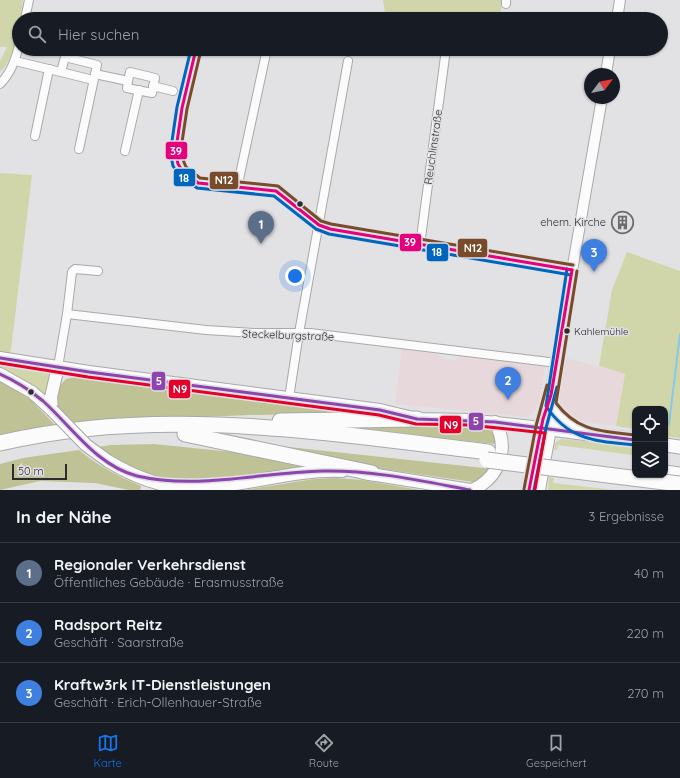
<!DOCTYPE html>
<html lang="de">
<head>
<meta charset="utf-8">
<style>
  body { margin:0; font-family:Quicksand,sans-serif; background:#20242c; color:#f1f3f6 }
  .controls { position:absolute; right:12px; bottom:12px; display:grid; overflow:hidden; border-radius:8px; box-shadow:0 1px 3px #0004 }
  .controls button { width:36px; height:36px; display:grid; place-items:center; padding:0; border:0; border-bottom:1px solid #363941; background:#171b24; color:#f1f3f6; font:20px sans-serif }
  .compass { position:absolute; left:584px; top:68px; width:36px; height:36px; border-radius:50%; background:#171b24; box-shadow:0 1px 3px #0004; rotate:58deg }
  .scale { position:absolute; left:12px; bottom:10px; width:55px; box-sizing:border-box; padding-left:4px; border:2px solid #2c2b2d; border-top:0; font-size:11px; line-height:14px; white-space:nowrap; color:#2c2b2d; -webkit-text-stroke:3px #e1e1e5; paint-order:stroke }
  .you { position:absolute; left:295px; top:276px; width:14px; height:14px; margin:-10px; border:3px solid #fff; border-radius:50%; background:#1a73e8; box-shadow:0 0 0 6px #1a73e833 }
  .badge { display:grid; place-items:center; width:26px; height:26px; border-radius:50%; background:#1a73e8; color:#fff; font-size:13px; font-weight:700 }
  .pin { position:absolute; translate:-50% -33px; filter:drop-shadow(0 1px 2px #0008) }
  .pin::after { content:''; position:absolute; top:21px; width:14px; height:12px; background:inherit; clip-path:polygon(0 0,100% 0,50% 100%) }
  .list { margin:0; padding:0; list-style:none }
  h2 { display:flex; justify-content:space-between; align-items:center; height:52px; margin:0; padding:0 16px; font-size:17px }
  h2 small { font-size:13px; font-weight:400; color:#9ea1a6 }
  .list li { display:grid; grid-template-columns:26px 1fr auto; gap:12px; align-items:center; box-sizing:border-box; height:60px; padding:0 16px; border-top:1px solid #363941 }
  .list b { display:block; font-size:15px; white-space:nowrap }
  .list p { margin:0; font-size:13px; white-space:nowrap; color:#9ea1a6 }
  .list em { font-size:13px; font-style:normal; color:#9ea1a6 }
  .icon { flex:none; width:22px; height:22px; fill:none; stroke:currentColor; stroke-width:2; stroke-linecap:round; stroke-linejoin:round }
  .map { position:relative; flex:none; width:680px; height:490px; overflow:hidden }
  .search { position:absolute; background:#171b24; box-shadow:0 1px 3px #0004; left:12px; right:12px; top:12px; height:44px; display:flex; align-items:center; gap:10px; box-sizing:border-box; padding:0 14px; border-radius:22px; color:#9ea1a6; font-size:15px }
  .sheet { height:232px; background:#171b24 }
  nav { display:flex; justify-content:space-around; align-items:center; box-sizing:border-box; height:56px; border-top:1px solid #363941; background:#171b24; font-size:11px; color:#9ea1a6 }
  nav a { display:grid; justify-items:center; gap:2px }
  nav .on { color:#1a73e8 }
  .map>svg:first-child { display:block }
</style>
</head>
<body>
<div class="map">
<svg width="680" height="490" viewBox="0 0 680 490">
  <rect width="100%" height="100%" fill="#e2e2e4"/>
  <g fill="#e7d8db">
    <polygon points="402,348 436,354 447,361 455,360 462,354 545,367 540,397 536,410 528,417 395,404"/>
    <polygon points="566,358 625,374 616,426 572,420 566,418 560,405 559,398"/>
  </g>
  <g fill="#d1d5aa">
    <path d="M 0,0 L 23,0 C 19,23 18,55 0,72 L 0,61 L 7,47 L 0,47 Z"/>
    <polygon points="383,0 502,0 500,19 455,14 454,19 386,19"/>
    <polygon points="0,173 32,175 11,350 9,353 0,353"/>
    <polygon points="627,252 680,271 680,438 665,436 665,409 635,409 635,429 616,426 625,374 599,366 612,290"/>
    <polygon points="0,363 52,370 46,399 33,387 0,368"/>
    <polygon points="561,439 629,445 632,449 632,455 558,445 557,450 554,450 555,443"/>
    <polygon points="549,477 554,478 553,483 614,490 548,490"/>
  </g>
  <g fill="#bec294">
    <polygon points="75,377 82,377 365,413 251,415 73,422 57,406 56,389 66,379"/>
    <polygon points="0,381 30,399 55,425 0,436"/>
    <polygon points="417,423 483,427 493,432 496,444 320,425"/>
    <path d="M 154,444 L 232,452 L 314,467 C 263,477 186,490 136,473 C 123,467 110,455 98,447 L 111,445 Z"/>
    <polygon points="270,445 493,469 479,480 473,482 355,465"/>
    <path d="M 79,450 C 98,466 118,476 141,486 L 140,490 L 129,490 L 95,483 L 40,481 L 0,490 L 0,464 L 23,458 Z"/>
    <polygon points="336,478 362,480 420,490 245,490 314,479"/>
  </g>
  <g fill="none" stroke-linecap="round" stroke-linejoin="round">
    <polyline stroke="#86cae7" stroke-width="2" points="669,424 680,334"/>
    <defs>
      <g id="minor">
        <polyline points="506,4 506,0"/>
        <polyline points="25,19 29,0"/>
        <polyline points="267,49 239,179 239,187 276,191 319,225 330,229 572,270"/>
        <polyline points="15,61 61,72 65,57 97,65 79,149"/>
        <polyline points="61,72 93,80"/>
        <polyline points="95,74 128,81 127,88 152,93 155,78 130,72 128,81"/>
        <path d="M 0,84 C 11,73 16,59 19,45"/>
        <polyline points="153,86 173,91"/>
        <polyline points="35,136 49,69"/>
        <polyline points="125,151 139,90"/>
        <polyline points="420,245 446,49"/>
        <polyline points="67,314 206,330 254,333 310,333 557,363"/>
        <polyline points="58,367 67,314 72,272 75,269 98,271"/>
        <polyline points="289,398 299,333 348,61"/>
      </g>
      <g id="tertiary">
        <polyline points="617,19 620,0"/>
        <polyline points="606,74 610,49"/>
        <polyline points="529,490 541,427 549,403"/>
        <polyline points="540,490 551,429 552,386 602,98"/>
      </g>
      <g id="secondary">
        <polyline points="0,358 89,372 380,410 417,419 469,420 551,429"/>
        <polyline points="0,374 32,392 52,410"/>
        <polyline points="52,410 51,397 58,367"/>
        <path d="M 108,461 C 131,475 155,485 182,488 C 236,490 288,469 342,471"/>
        <polyline points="364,473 470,490"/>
        <path d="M 472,490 C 499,478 510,449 495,422"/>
      </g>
      <g id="primary">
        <polyline points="551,404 561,418 579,431"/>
        <polyline points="551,429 635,440"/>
        <polyline points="665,445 680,447"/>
      </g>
      <g id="motorway">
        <polyline points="280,421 417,419"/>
        <polyline points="185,434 372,473"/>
        <path d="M 0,443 C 160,405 328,433 488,452"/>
        <polyline points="665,473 680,475"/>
      </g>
    </defs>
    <use href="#minor" stroke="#a9a9ab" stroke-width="10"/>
    <use href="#tertiary" stroke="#a9a9ab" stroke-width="12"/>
    <use href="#secondary" stroke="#a9a9ab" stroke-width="14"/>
    <use href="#primary" stroke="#a9a9ab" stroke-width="15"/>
    <use href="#motorway" stroke="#a9a9ab" stroke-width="17"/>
    <use href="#minor" stroke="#fbfbfb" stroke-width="8"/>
    <use href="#tertiary" stroke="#fbfbfb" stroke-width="10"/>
    <use href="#secondary" stroke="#fbfbfb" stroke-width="12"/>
    <use href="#primary" stroke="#fbfbfb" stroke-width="13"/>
    <use href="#motorway" stroke="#fbfbfb" stroke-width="15"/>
    <defs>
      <polyline id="secondary-bridge" points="52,410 86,445 108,461"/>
      <polyline id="motorway-bridge" points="487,460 680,484"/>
    </defs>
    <use href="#secondary-bridge" stroke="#a9a9ab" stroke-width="14" stroke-linecap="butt"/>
    <use href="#motorway-bridge" stroke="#a9a9ab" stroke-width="17" stroke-linecap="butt"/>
    <use href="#secondary-bridge" stroke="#fbfbfb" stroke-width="12"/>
    <use href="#motorway-bridge" stroke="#fbfbfb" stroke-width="15"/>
    <defs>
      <g id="bus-1">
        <polyline points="0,358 89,372 380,410 417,419 495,422 635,440"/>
        <path d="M 0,374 C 16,381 30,390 43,401 C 72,427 97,466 137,476 C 198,490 262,472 323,471 C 373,470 422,481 470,490"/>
      </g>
      <g id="bus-2">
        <polyline points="191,49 177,107 172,141 171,156 173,166 178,173 197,188 274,196 316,229 329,234 571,275"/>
        <path d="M 567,269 L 546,406 C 569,441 597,441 634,445"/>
        <polyline points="534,490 546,428 557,387"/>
      </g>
      <g id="bus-3">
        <polyline points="201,50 187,109 182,142 181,155 186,167 200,178 278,186 321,221 331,224 573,265"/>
        <path d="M 577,271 L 556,403 C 578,432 601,431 635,435"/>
        <polyline points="524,489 536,426 547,385"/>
      </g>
      <g id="bus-4">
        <polyline points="196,49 182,108 177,142 176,155 178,164 182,170 198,183 276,191 319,225 330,229 572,270"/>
        <polyline points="529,490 543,419 551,395 572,270"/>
      </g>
      <polyline id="bus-5" points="0,363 88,377 379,415 416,424 469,425 545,433 535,489"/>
    </defs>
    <use href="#bus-1" stroke="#e1e1e5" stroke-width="6"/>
    <use href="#bus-2" stroke="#e1e1e5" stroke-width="6"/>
    <use href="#bus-3" stroke="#e1e1e5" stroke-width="6"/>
    <use href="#bus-4" stroke="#e1e1e5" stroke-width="6"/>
    <use href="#bus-5" stroke="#e1e1e5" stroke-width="6"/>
    <use href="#bus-1" stroke="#8e44ad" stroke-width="3"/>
    <use href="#bus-2" stroke="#0065bd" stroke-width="3"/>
    <use href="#bus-3" stroke="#7a4b2a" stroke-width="3"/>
    <use href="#bus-4" stroke="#e5007d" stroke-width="3"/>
    <use href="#bus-5" stroke="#e4002b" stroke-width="3"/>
  </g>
  <defs>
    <symbol id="building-ring" viewBox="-11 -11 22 22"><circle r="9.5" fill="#e1e1e5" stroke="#6c6b6d" stroke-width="1.5"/><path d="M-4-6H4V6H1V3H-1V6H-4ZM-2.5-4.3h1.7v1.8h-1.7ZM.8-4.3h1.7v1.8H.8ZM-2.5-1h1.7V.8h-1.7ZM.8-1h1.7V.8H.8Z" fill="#6c6b6d"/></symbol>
  </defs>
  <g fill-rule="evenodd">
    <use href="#building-ring" x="610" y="210" width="25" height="25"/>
  </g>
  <g fill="#2c2b2d" stroke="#e1e1e5" stroke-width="1.5">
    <circle cx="300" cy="204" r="3.5"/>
    <circle cx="567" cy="331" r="3.5"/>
    <circle cx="31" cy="392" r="3.5"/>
  </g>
  <g text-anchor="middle" stroke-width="3" stroke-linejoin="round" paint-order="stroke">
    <g font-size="10" fill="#2c2b2d" stroke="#e1e1e5" text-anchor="start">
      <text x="574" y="335">Kahlemühle</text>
    </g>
    <g font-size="11" fill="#2c2b2d" stroke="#e1e1e5">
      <text transform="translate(433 147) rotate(-82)" y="4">Reuchlinstraße</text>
      <text transform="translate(288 335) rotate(2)" y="4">Steckelburgstraße</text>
    </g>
    <g font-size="11" fill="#2c2b2d" stroke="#e1e1e5" text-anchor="end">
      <text x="606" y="226">ehem. Kirche</text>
    </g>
  </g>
  <g stroke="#e1e1e5" stroke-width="1.5">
    <rect x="165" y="141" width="23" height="19" rx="4" fill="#e5007d"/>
    <rect x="173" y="168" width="23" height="19" rx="4" fill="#0065bd"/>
    <rect x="209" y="171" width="30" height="19" rx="4" fill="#7a4b2a"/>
    <rect x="399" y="233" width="23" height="19" rx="4" fill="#e5007d"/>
    <rect x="457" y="238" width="31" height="20" rx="4" fill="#7a4b2a"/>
    <rect x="426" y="243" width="23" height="19" rx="4" fill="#0065bd"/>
    <rect x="151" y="371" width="15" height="20" rx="4" fill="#8e44ad"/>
    <rect x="168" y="379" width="23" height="20" rx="4" fill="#e4002b"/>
    <rect x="468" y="412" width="16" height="19" rx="4" fill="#8e44ad"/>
    <rect x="439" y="415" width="23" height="19" rx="4" fill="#e4002b"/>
  </g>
  <g font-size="11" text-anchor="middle" font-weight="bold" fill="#fff">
    <text x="176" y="155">39</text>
    <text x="184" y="182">18</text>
    <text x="224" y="184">N12</text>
    <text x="410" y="246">39</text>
    <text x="473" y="252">N12</text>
    <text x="437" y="256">18</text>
    <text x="159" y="385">5</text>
    <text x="180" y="393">N9</text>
    <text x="476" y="425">5</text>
    <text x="451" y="429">N9</text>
  </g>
</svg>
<div class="controls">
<button><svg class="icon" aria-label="locate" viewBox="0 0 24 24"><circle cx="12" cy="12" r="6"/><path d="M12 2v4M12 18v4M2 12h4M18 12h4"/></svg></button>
<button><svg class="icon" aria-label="layers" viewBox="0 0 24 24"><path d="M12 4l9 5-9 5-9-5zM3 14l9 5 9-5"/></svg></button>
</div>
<svg class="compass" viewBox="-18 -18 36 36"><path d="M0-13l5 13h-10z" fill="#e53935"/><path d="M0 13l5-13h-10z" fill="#9ea1a6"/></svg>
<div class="scale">50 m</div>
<div class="you"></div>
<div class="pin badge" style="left:261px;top:244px;background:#5c6f8a">1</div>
<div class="pin badge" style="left:508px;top:400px;background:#3f7fe0">2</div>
<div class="pin badge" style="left:594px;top:272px;background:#3f7fe0">3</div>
<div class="search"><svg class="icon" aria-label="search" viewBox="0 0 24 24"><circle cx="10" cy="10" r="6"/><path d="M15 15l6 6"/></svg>Hier suchen</div>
</div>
<section class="sheet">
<h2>In der Nähe<small>3 Ergebnisse</small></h2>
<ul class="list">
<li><span class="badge" style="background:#5c6f8a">1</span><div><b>Regionaler Verkehrsdienst</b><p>Öffentliches Gebäude · Erasmusstraße</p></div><em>40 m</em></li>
<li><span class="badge" style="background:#3f7fe0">2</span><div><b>Radsport Reitz</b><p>Geschäft · Saarstraße</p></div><em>220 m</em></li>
<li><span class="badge" style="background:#3f7fe0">3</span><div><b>Kraftw3rk IT-Dienstleistungen</b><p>Geschäft · Erich-Ollenhauer-Straße</p></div><em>270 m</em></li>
</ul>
</section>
<nav>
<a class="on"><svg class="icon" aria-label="map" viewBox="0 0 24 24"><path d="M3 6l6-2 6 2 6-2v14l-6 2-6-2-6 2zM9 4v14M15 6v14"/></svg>Karte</a>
<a><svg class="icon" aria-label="directions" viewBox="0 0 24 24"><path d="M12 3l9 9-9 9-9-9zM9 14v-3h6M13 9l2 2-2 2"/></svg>Route</a>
<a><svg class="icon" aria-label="saved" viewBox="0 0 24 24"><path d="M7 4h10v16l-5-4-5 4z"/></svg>Gespeichert</a>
</nav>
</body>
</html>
